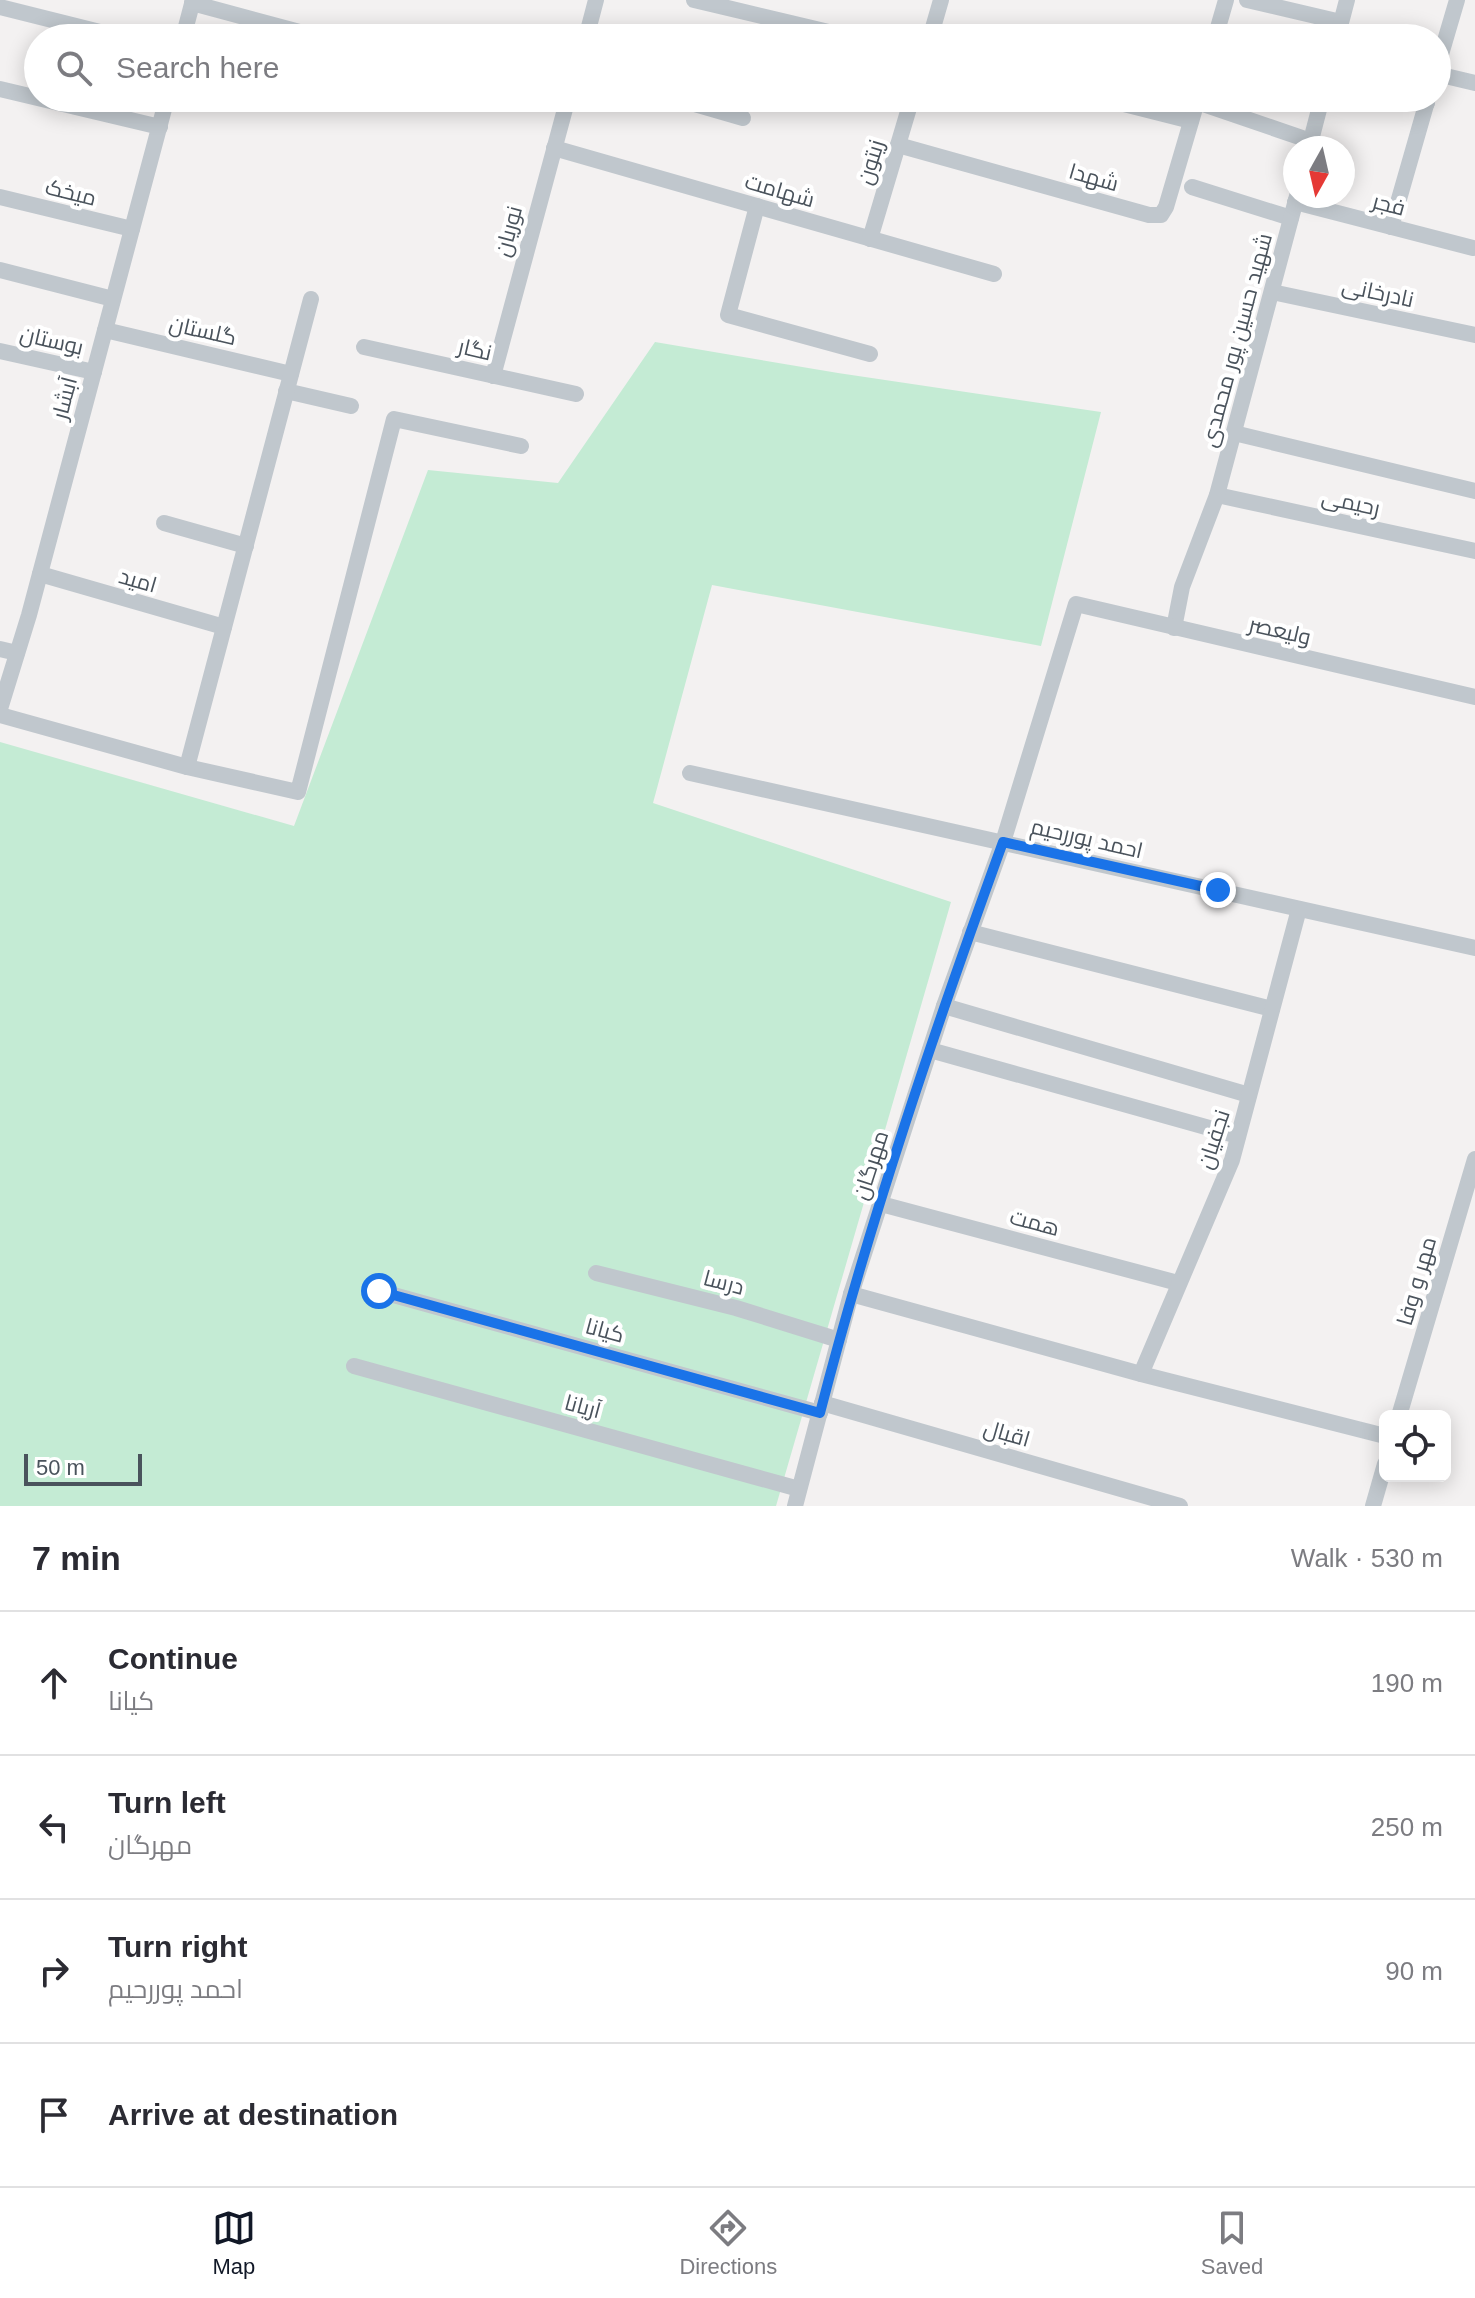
<!DOCTYPE html>
<html lang="en">
<head>
<meta charset="utf-8">
<style>
  body { margin:0; font-family:Arial,Cairo,sans-serif; background:#f2f2f3; color:#2b2b33 }
  .controls { position:absolute; right:24px; bottom:24px; display:grid; overflow:hidden; border-radius:12px; box-shadow:0 4px 20px #0003 }
  .controls button { width:72px; height:72px; display:grid; place-items:center; padding:0; border:0; border-bottom:2px solid #e1e1e2; background:#fff; color:#2b2b33; font:40px sans-serif }
  .compass { position:absolute; left:1283px; top:136px; width:72px; height:72px; border-radius:50%; background:#fff; box-shadow:0 4px 20px #0003; rotate:188deg }
  .scale { position:absolute; left:24px; bottom:20px; width:118px; box-sizing:border-box; padding-left:8px; border:4px solid #4a535c; border-top:0; font-size:22px; line-height:28px; white-space:nowrap; color:#4a535c; -webkit-text-stroke:6px #fff; paint-order:stroke }
  .stop { position:absolute; width:24px; height:24px; margin:-18px; border:6px solid #1a73e8; border-radius:50%; background:#fff }
  .stop.end { background:#1a73e8; border-color:#fff; box-shadow:0 2px 8px #0008 }
  .list { margin:0; padding:0; list-style:none }
  h2 { display:flex; justify-content:space-between; align-items:center; height:104px; margin:0; padding:0 32px; font-size:34px }
  h2 small { font-size:26px; font-weight:400; color:#7c7c81 }
  .list li { display:grid; grid-template-columns:52px 1fr auto; gap:24px; align-items:center; box-sizing:border-box; height:144px; padding:0 32px; border-top:2px solid #e1e1e2 }
  .list b { display:block; font-size:30px; white-space:nowrap }
  .list p { margin:0; font-size:26px; white-space:nowrap; color:#7c7c81 }
  .list em { font-size:26px; font-style:normal; color:#7c7c81 }
  .icon { flex:none; width:44px; height:44px; fill:none; stroke:currentColor; stroke-width:2; stroke-linecap:round; stroke-linejoin:round }
  .map { position:relative; flex:none; width:1475px; height:1506px; overflow:hidden }
  .search { position:absolute; background:#fff; box-shadow:0 4px 20px #0003; left:24px; right:24px; top:24px; height:88px; display:flex; align-items:center; gap:20px; box-sizing:border-box; padding:0 28px; border-radius:44px; color:#7c7c81; font-size:30px }
  .sheet { height:680px; background:#fff }
  nav { display:flex; justify-content:space-around; align-items:center; box-sizing:border-box; height:112px; border-top:2px solid #e1e1e2; background:#fff; font-size:22px; color:#7c7c81 }
  nav a { display:grid; justify-items:center; gap:4px }
  nav .on { color:#111827 }
  .map>svg:first-child { display:block }
</style>
</head>
<body>
<div class="map">
<svg width="1475" height="1506" viewBox="0 0 1475 1506">
  <rect width="100%" height="100%" fill="#f3f1f1"/>
  <polygon fill="#c4ebd4" points="655,342 838,373 1101,412 1041,646 712,585 653,803 951,902 776,1506 0,1506 0,742 294,826 428,470 558,483"/>
  <g fill="none" stroke-linecap="round" stroke-linejoin="round">
    <g stroke="#c0c7cd" stroke-width="16">
      <polyline points="694,0 854,38"/>
      <polyline points="1247,0 1341,22"/>
      <polyline points="192,3 322,38"/>
      <polyline points="0,7 124,38"/>
      <polyline points="183,38 193,0"/>
      <polyline points="586,38 596,0"/>
      <polyline points="930,38 941,0"/>
      <polyline points="1215,38 1226,0"/>
      <polyline points="1337,38 1347,0"/>
      <polyline points="1437,68 1457,0"/>
      <polyline points="1437,74 1475,83"/>
      <polyline points="0,89 160,127"/>
      <polyline points="547,98 567,103"/>
      <polyline points="674,98 743,118"/>
      <polyline points="1100,98 1191,121"/>
      <polyline points="1407,98 1427,103"/>
      <polyline points="1197,102 1311,141"/>
      <polyline points="898,145 1149,215 1161,215 1166,207 1198,98"/>
      <polyline points="554,148 994,274"/>
      <polyline points="1309,148 1322,98"/>
      <polyline points="1192,187 1291,218"/>
      <polyline points="0,197 132,229"/>
      <polyline points="1295,202 1473,248"/>
      <polyline points="757,206 728,315 870,354"/>
      <polyline points="1391,227 1428,98"/>
      <polyline points="870,239 912,98"/>
      <polyline points="0,270 113,299"/>
      <polyline points="1272,292 1475,335"/>
      <polyline points="105,330 291,374"/>
      <polyline points="364,347 576,394"/>
      <polyline points="0,351 94,372"/>
      <polyline points="493,376 568,98"/>
      <polyline points="286,391 351,406"/>
      <polyline points="1234,433 1475,491"/>
      <polyline points="1217,495 1475,551"/>
      <polyline points="164,523 246,546"/>
      <polyline points="40,574 224,627"/>
      <polyline points="1174,628 1182,587 1217,495 1297,196"/>
      <polyline points="0,649 17,653"/>
      <polyline points="0,709 29,615 167,98"/>
      <polyline points="0,715 187,767 298,792 394,419 521,446"/>
      <polyline points="187,767 311,299"/>
      <polyline points="690,773 1475,948"/>
      <polyline points="970,932 1272,1009"/>
      <polyline points="944,1006 1249,1095"/>
      <polyline points="930,1050 1238,1136"/>
      <polyline points="881,1204 1178,1283"/>
      <polyline points="596,1273 736,1308 839,1340"/>
      <polyline points="379,1291 820,1413"/>
      <polyline points="851,1294 1141,1374 1385,1436"/>
      <polyline points="354,1366 799,1489"/>
      <polyline points="1141,1374 1232,1160 1299,909"/>
      <polyline points="822,1403 1180,1506"/>
      <polyline points="1399,1416 1475,1159"/>
      <polyline points="795,1506 851,1294 944,1006 1003,842 1076,604 1475,697"/>
      <polyline points="1373,1506 1385,1464"/>
    </g>
  </g>
  <g fill="none" stroke-linecap="round" stroke-linejoin="round">
    <path stroke="#1a73e8" stroke-width="10" d="M 379,1291 L 820,1413 C 870,1219 935,1029 1003,842 L 1218,890"/>
  </g>
  <g text-anchor="middle" stroke-width="8" stroke-linejoin="round" paint-order="stroke">
    <g font-size="22" fill="#4a535c" stroke="#fff">
      <text transform="translate(870 162) rotate(-73)" y="8">زیتون</text>
      <text transform="translate(1094 177) rotate(16)" y="8">شهدا</text>
      <text transform="translate(780 190) rotate(16)" y="8">شهامت</text>
      <text transform="translate(71 192) rotate(14)" y="8">میخک</text>
      <text transform="translate(1389 204) rotate(15)" y="8">فجر</text>
      <text transform="translate(508 231) rotate(-75)" y="8">نوریان</text>
      <text transform="translate(1378 292) rotate(12)" y="8">نادرخانی</text>
      <text transform="translate(203 330) rotate(13)" y="8">گلستان</text>
      <text transform="translate(52 340) rotate(13)" y="8">بوستان</text>
      <text transform="translate(1236 340) rotate(-75)" y="8">شهید حسین پور محمدی</text>
      <text transform="translate(475 349) rotate(13)" y="8">نگار</text>
      <text transform="translate(64 398) rotate(-75)" y="8">آبشار</text>
      <text transform="translate(1351 502) rotate(12)" y="8">رحیمی</text>
      <text transform="translate(138 580) rotate(16)" y="8">امید</text>
      <text transform="translate(1280 630) rotate(13)" y="8">ولیعصر</text>
      <text transform="translate(1087 838) rotate(13)" y="8">احمد پوررحیم</text>
      <text transform="translate(1213 1139) rotate(-72)" y="8">نجفیان</text>
      <text transform="translate(870 1165) rotate(-72)" y="8">مهرگان</text>
      <text transform="translate(1035 1222) rotate(15)" y="8">همت</text>
      <text transform="translate(1416 1281) rotate(-74)" y="8">مهر و وفا</text>
      <text transform="translate(724 1282) rotate(15)" y="8">درسا</text>
      <text transform="translate(605 1330) rotate(15)" y="8">کیانا</text>
      <text transform="translate(583 1406) rotate(15)" y="8">آریانا</text>
      <text transform="translate(1007 1433) rotate(16)" y="8">اقبال</text>
    </g>
  </g>
</svg>
<div class="controls">
<button><svg class="icon" aria-label="locate" viewBox="0 0 24 24"><circle cx="12" cy="12" r="6"/><path d="M12 2v4M12 18v4M2 12h4M18 12h4"/></svg></button>
</div>
<svg class="compass" viewBox="-18 -18 36 36"><path d="M0-13l5 13h-10z" fill="#e53935"/><path d="M0 13l5-13h-10z" fill="#7c7c81"/></svg>
<div class="scale">50 m</div>
<div class="stop" style="left:379px;top:1291px"></div>
<div class="stop end" style="left:1218px;top:890px"></div>
<div class="search"><svg class="icon" aria-label="search" viewBox="0 0 24 24"><circle cx="10" cy="10" r="6"/><path d="M15 15l6 6"/></svg>Search here</div>
</div>
<section class="sheet">
<h2>7 min<small>Walk · 530 m</small></h2>
<ul class="list">
<li><svg class="icon" aria-label="ahead" viewBox="0 0 24 24"><path d="M12 20V5M6 11l6-6 6 6"/></svg><div><b>Continue</b><p>کیانا</p></div><em>190 m</em></li>
<li><svg class="icon" aria-label="left" viewBox="0 0 24 24"><path d="M17 20v-9H6M10 6l-5 5 5 5"/></svg><div><b>Turn left</b><p>مهرگان</p></div><em>250 m</em></li>
<li><svg class="icon" aria-label="right" viewBox="0 0 24 24"><path d="M7 20v-9h11M14 6l5 5-5 5"/></svg><div><b>Turn right</b><p>احمد پوررحیم</p></div><em>90 m</em></li>
<li><svg class="icon" aria-label="arrive" viewBox="0 0 24 24"><path d="M6 21V4h12l-3 4 3 4H6"/></svg><div><b>Arrive at destination</b></div></li>
</ul>
</section>
<nav>
<a class="on"><svg class="icon" aria-label="map" viewBox="0 0 24 24"><path d="M3 6l6-2 6 2 6-2v14l-6 2-6-2-6 2zM9 4v14M15 6v14"/></svg>Map</a>
<a><svg class="icon" aria-label="directions" viewBox="0 0 24 24"><path d="M12 3l9 9-9 9-9-9zM9 14v-3h6M13 9l2 2-2 2"/></svg>Directions</a>
<a><svg class="icon" aria-label="saved" viewBox="0 0 24 24"><path d="M7 4h10v16l-5-4-5 4z"/></svg>Saved</a>
</nav>
</body>
</html>
